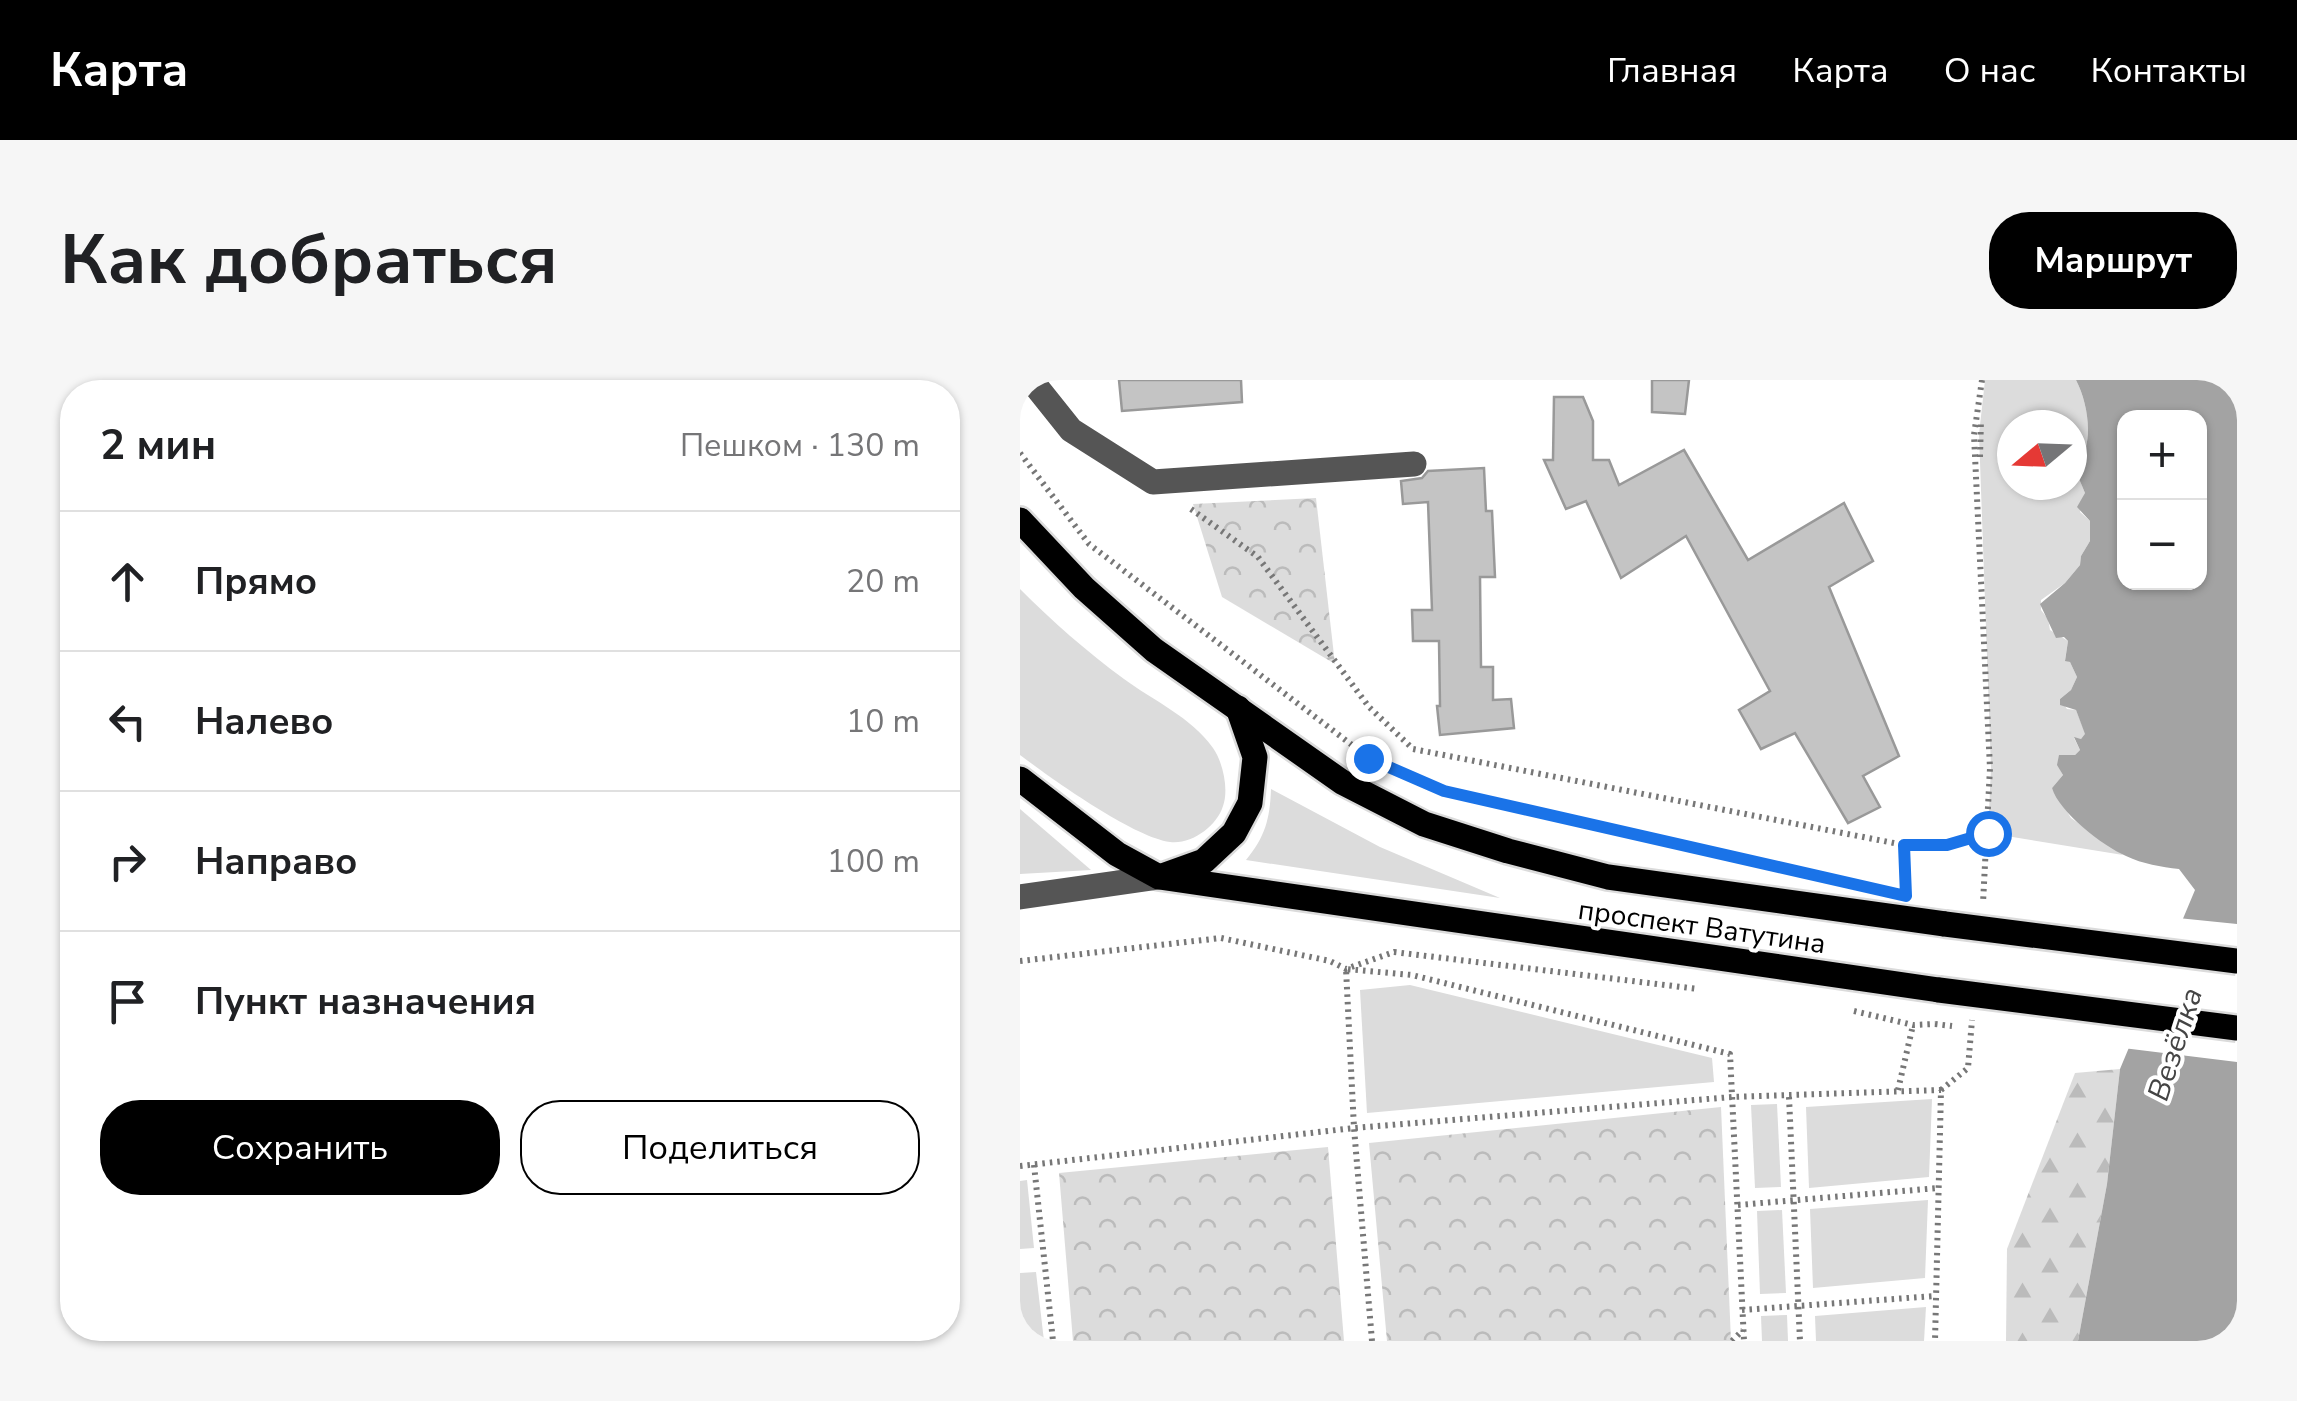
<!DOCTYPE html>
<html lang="ru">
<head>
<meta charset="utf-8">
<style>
  body { margin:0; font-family:"Nunito Sans",sans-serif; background:#f6f6f6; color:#202124 }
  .controls { position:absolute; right:30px; top:30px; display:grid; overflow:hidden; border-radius:20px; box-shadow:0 2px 8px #0004 }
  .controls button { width:90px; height:90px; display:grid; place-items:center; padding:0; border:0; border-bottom:2px solid #e0e0e0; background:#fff; color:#202124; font:50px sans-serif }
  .compass { position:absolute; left:977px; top:30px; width:90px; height:90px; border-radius:50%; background:#fff; box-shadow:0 2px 8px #0004; rotate:251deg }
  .stop { position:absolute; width:30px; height:30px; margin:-22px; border:8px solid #1a73e8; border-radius:50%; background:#fff }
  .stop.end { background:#1a73e8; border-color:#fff; box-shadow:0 2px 10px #0008 }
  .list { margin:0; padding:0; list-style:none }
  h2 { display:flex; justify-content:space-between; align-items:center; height:130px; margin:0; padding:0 40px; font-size:42px }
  h2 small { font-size:32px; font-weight:400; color:#757577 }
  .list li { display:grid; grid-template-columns:65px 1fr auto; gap:30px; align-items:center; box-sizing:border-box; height:140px; padding:0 40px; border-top:2px solid #e0e0e0 }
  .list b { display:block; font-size:38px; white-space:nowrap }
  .list em { font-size:32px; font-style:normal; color:#757577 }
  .actions { display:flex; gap:20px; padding:30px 40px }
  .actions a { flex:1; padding:22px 0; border:2px solid #000; border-radius:40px; text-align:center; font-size:35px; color:#000 }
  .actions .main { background:#000; color:#fff }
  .icon { flex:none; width:55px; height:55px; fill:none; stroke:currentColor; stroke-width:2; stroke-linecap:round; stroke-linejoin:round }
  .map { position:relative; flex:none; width:1217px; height:961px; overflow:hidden; border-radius:40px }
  header { display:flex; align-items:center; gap:60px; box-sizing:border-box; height:140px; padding:0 50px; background:#000; color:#fff }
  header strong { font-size:48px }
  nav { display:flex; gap:55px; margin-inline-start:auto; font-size:35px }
  .intro { display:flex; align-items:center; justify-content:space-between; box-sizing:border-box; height:240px; padding:0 60px }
  h1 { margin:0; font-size:70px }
  .button { padding:25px 45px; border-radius:40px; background:#000; color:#fff; font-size:35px; font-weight:700 }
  main { display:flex; gap:60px; padding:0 60px }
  aside { flex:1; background:#fff; border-radius:40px; box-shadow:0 2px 8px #0004 }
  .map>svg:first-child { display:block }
</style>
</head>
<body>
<header>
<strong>Карта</strong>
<nav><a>Главная</a><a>Карта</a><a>О нас</a><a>Контакты</a></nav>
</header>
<div class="intro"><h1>Как добраться</h1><a class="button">Маршрут</a></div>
<main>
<aside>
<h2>2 мин<small>Пешком · 130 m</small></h2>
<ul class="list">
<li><svg class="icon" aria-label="ahead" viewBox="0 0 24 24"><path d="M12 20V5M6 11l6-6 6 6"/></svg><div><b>Прямо</b></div><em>20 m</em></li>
<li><svg class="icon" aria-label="left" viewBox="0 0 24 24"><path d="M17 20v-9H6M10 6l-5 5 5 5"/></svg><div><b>Налево</b></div><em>10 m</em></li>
<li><svg class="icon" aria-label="right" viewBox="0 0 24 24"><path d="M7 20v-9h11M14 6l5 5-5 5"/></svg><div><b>Направо</b></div><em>100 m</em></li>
<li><svg class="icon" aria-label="arrive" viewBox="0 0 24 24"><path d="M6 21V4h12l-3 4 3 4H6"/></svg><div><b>Пункт назначения</b></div></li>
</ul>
<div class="actions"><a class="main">Сохранить</a><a>Поделиться</a></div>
</aside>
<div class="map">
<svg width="1217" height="961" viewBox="0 0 1217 961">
  <defs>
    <pattern id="forest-firs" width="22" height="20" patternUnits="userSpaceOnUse" patternTransform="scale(2.5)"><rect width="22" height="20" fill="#dcdcdc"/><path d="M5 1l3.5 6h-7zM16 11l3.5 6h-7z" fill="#bbb"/></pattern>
    <pattern id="park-crowns" width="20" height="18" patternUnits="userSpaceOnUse" patternTransform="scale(2.5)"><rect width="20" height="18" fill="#dcdcdc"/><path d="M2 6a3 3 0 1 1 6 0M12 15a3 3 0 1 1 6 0" fill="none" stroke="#bbb"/></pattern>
  </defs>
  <rect width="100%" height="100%" fill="#fff"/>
  <g fill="#dcdcdc">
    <path d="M 965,0 L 1056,0 C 1066,19 1071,47 1066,67 L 1052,73 L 1052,45 L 992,45 L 992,105 L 1052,105 L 1052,82 L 1065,113 L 1060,132 L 1070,141 L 1070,161 L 1061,176 L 1060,185 L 1045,203 L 1021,220 L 1021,230 L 1028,239 L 1030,250 L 1048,261 L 1045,280 L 1050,282 L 1057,297 L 1051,310 L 1040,319 L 1047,329 L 1056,330 L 1066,355 L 1061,359 L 1054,358 L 1060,370 L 1055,375 L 1047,376 L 1040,389 L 1043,395 L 1032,408 L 1051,438 L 1103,475 L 968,453 L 971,388 L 959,54 Z"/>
    <path d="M 0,209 C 32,241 67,272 104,299 C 134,321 171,337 193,368 C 203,382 209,410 203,426 C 197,446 171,465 150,462 C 113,457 32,399 0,375 Z"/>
    <path d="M 251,409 L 360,467 L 480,518 L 226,480 C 245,457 250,439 251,409 Z"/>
    <polygon points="0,429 71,490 0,494"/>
    <polygon points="390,605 692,678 694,702 347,733 340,610"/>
    <polygon points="912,719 909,797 789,808 786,727"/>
    <polygon points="757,724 761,807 735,808 731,725"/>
    <polygon points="7,800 14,868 0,869 0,801"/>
    <polygon points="908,820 905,898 793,908 790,829"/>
    <polygon points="762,830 766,913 740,914 737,831"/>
    <polygon points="16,892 24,961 0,961 0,893"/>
    <polygon points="906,927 904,961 796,961 795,936"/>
    <polygon points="767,935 768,961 742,961 741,936"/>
  </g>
  <polygon fill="url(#forest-firs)" points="1100,689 1087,804 1058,961 986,961 987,869 1055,693"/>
  <g fill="url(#park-crowns)">
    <polygon points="296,118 315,284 202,217 173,124"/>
    <polygon points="701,727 711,961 367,961 349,763"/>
    <polygon points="308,767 324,961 53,961 39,793"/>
  </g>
  <path fill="#a3a3a3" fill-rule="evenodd" d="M 1056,0 L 1217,0 L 1217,961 L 1058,961 L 1087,804 L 1100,689 L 1175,510 L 1159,489 C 1141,487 1123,484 1106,476 C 1083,466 1039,432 1032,408 L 1043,395 L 1037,385 L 1039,375 L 1055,375 L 1060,370 L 1054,357 L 1061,359 L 1065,354 L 1056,330 L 1040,325 L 1040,319 L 1051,310 L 1057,297 L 1050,282 L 1045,281 L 1048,261 L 1044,257 L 1036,258 L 1020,224 L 1045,203 L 1060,185 L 1061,176 L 1070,161 L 1070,141 L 1057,127 L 1065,113 L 1052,82 L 1052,73 L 1066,67 C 1071,47 1066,19 1056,0 ZM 1104,38 L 1180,38 L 1180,202 L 1104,202 Z"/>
  <polygon fill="#fff" points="1158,538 1217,544 1217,682 1103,668"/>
  <g fill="#c4c4c4" stroke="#999" stroke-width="2.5">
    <polygon points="99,0 221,0 222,22 102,31"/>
    <polygon points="632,0 669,0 665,34 632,32"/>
    <polygon points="534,17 563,17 573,41 573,80 589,80 599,105 664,70 728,180 824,123 853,181 809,207 879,376 843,396 860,427 828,443 775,353 741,369 719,330 750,311 666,156 601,198 566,121 546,129 524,80 533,80"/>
    <polygon points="464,88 466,131 472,131 475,197 460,197 461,287 473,287 473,320 491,319 494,348 420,355 417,326 420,326 419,261 393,261 392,230 412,230 408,122 383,124 381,101 402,98 408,91"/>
  </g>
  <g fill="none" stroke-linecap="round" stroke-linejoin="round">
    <defs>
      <g id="major">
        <polyline points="0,140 64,208 134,270 322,402 404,444 488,471 588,497 925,544"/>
        <polyline points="0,399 97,474 139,497 919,610"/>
        <polyline points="145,495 184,481 214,453 230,423 235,377 218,328"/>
      </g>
    </defs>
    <use href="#major" stroke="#dbdbdb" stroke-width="30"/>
    <g stroke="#777" stroke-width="6" stroke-dasharray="2.5 5" stroke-linecap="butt">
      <polyline points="962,0 954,55 970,388 963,523"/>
      <polyline points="0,73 69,164 349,378 425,411 778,490"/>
      <polyline points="960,77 961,40"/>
      <polyline points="171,129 238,177 349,327 393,369 884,465 927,465 968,453"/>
      <polyline points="884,465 885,509"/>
      <polyline points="0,581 201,558 310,581 326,589 374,572 678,609"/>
      <polyline points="834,631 893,645 915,644"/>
      <polyline points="878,710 893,645"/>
      <polyline points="921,710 948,688 952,640"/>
      <polyline points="769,717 780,961"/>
      <polyline points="14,785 33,961"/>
      <polyline points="0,786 334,748 712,717 921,710 915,961"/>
      <polyline points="718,825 918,808"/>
      <polyline points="722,930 915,916"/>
      <polyline points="352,961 334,748 326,589 392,595 710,674 724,961"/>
      <polyline points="712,961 723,950"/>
    </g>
    <g stroke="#555" stroke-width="25">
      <polyline points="11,0 51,50 133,102 394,84"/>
      <polyline points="0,517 139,497"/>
    </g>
    <use href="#major" stroke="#000" stroke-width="25"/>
    <defs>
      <g id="major-bridge">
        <polyline points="925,544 1217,581"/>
        <polyline points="919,610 1217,648"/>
      </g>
    </defs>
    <use href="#major-bridge" stroke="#dbdbdb" stroke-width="30" stroke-linecap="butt"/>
    <polyline stroke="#777" stroke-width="6" stroke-dasharray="2.5 5" stroke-linecap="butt" points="915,644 932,646"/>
    <use href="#major-bridge" stroke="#000" stroke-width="25"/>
  </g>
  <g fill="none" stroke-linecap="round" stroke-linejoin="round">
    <polyline stroke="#1a73e8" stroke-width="12" points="348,378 424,411 886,516 884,465 927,465 968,453"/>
  </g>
  <g text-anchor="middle" stroke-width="8" stroke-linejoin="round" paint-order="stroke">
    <g font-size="28" fill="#000" stroke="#fff">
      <text transform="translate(682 546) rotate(8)" y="10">проспект Ватутина</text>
    </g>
    <g font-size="30" font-style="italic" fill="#444" stroke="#fff">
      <text transform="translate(1155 664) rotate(-72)" y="10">Везёлка</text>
    </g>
  </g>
</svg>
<div class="controls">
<button>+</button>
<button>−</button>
</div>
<svg class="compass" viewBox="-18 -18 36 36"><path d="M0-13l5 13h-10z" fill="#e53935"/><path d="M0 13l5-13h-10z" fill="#757577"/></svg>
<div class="stop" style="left:968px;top:453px"></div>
<div class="stop end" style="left:348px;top:378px"></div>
</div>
</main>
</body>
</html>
